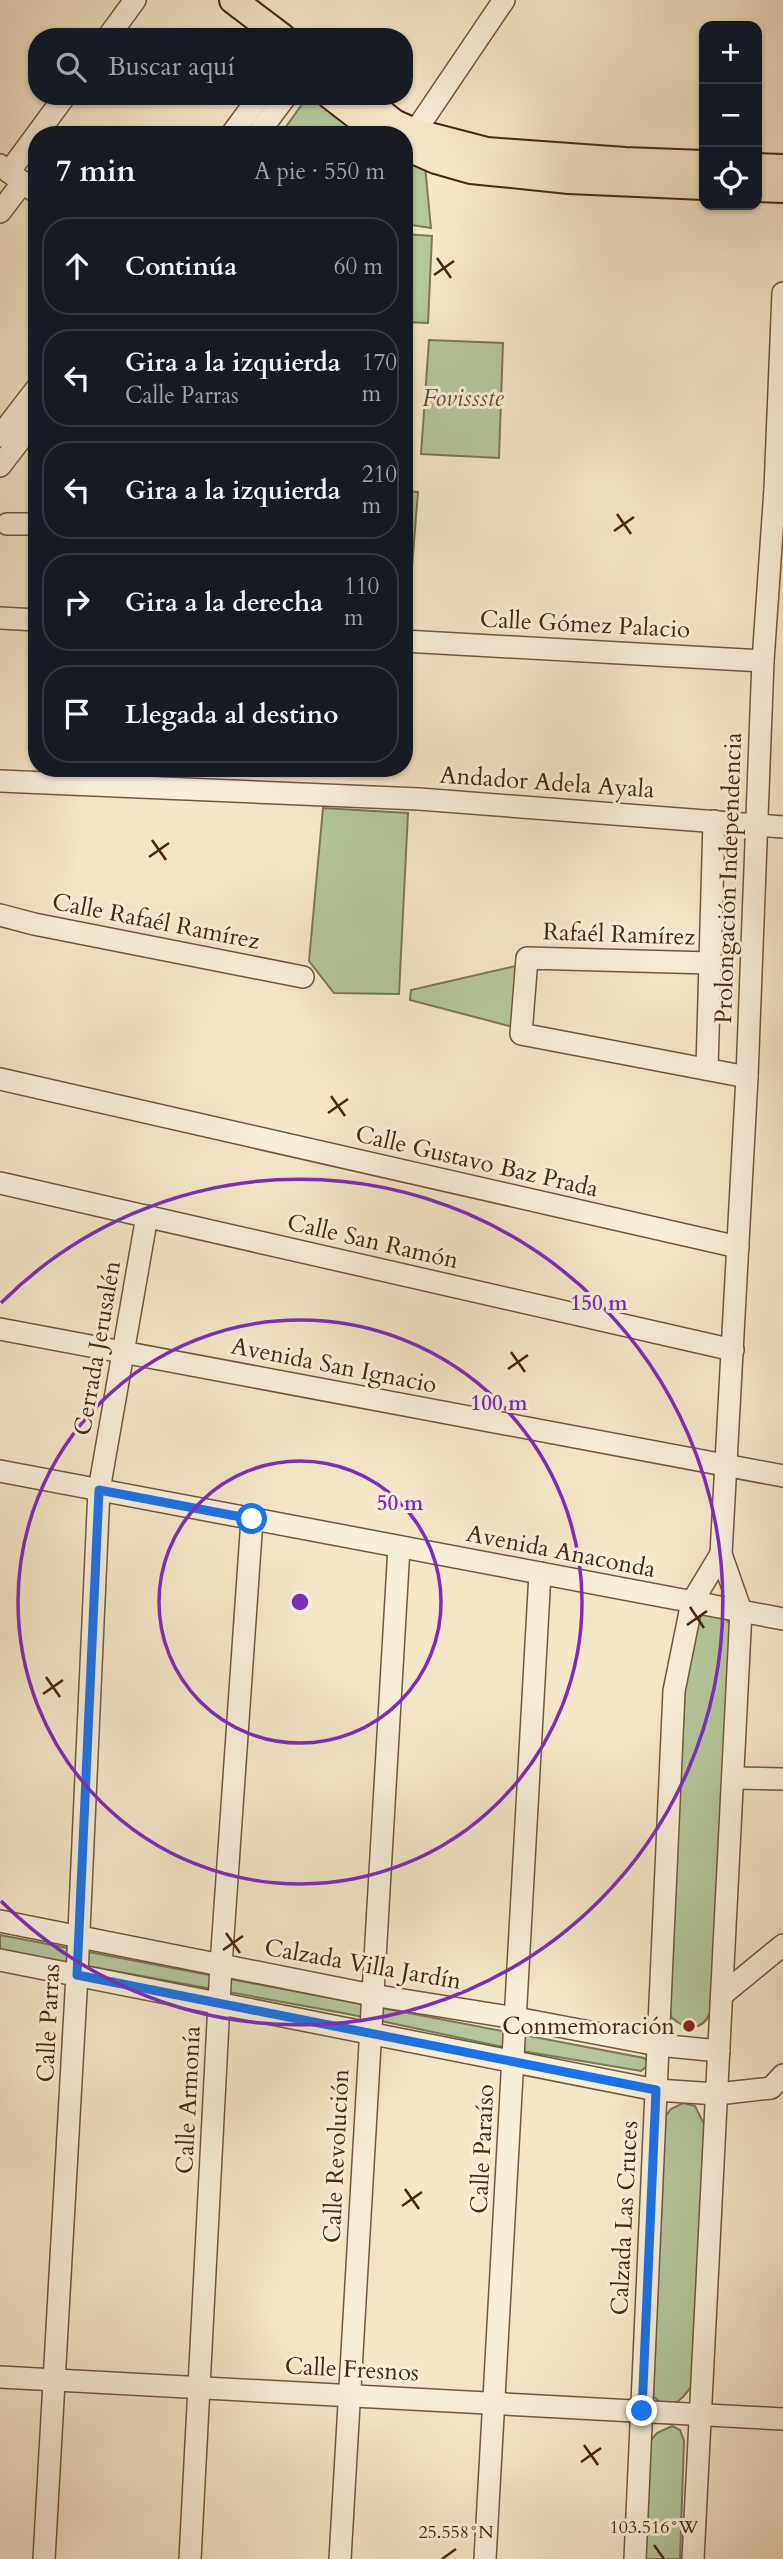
<!DOCTYPE html>
<html lang="es">
<head>
<meta charset="utf-8">
<style>
  body { margin:0; font-family:Cardo,serif; background:#20242c; color:#f1f3f6 }
  .controls { position:absolute; right:21px; top:21px; display:grid; overflow:hidden; border-radius:14px; box-shadow:0 2px 5px #0004 }
  .controls button { width:63px; height:63px; display:grid; place-items:center; padding:0; border:0; border-bottom:2px solid #363941; background:#171b24; color:#f1f3f6; font:35px sans-serif }
  .stop { position:absolute; width:21px; height:21px; margin:-16px; border:5px solid #1a73e8; border-radius:50%; background:#fff }
  .stop.end { background:#1a73e8; border-color:#fff; box-shadow:0 2px 7px #0008 }
  .list { margin:0; padding:0; list-style:none }
  h2 { display:flex; justify-content:space-between; align-items:center; height:91px; margin:0; padding:0 28px; font-size:30px }
  h2 small { font-size:23px; font-weight:400; color:#9ea1a6 }
  .list li { display:grid; grid-template-columns:46px 1fr auto; gap:21px; align-items:center; box-sizing:border-box; height:98px; margin:0 14px 14px; padding:0 14px; border:2px solid #363941; border-radius:28px }
  .list b { display:block; font-size:26px; white-space:nowrap }
  .list p { margin:0; font-size:23px; white-space:nowrap; color:#9ea1a6 }
  .list em { font-size:23px; font-style:normal; color:#9ea1a6 }
  .icon { flex:none; width:38px; height:38px; fill:none; stroke:currentColor; stroke-width:2; stroke-linecap:round; stroke-linejoin:round }
  .map { position:relative; flex:none; width:783px; height:2559px; overflow:hidden }
  .search { position:absolute; background:#171b24; box-shadow:0 2px 5px #0004; left:28px; top:28px; width:385px; height:77px; display:flex; align-items:center; gap:18px; box-sizing:border-box; padding:0 24px; border-radius:28px; color:#9ea1a6; font-size:26px }
  .panel { position:absolute; background:#171b24; box-shadow:0 2px 5px #0004; left:28px; top:126px; width:385px; height:651px; border-radius:28px }
  .map>svg:first-child { display:block }
</style>
</head>
<body>
<div class="map">
<svg width="783" height="2559" viewBox="0 0 783 2559">
  <rect width="100%" height="100%" fill="#f4e7c8"/>
  <filter id="stains"><feTurbulence type="fractalNoise" baseFrequency=".00286" numOctaves="4"/><feColorMatrix values="0 0 0 0 .2 0 0 0 0 .09 0 0 0 0 .02 0 0 0 .5 -.17"/></filter>
  <radialGradient id="worn" r=".72"><stop offset=".6" stop-color="#630" stop-opacity="0"/><stop offset="1" stop-color="#630" stop-opacity=".3"/></radialGradient>
  <g fill="#b4c79b" stroke="#7c7756" stroke-width="2">
    <polygon points="308,96 322,96 375,135 280,135"/>
    <polygon points="410,164 425,166 431,228 411,225"/>
    <polygon points="404,234 432,236 428,323 404,322"/>
    <polygon points="429,340 503,343 499,458 421,454"/>
    <polygon points="404,491 418,492 411,579 404,578"/>
    <polygon points="323,808 408,813 399,994 334,993 309,961"/>
    <polygon points="520,965 517,1028 410,1000 411,990"/>
    <path d="M 709,1612 L 726,1617 L 733,1631 L 710,2013 C 702,2032 685,2030 671,2017 L 669,2004 L 687,1650 L 699,1617 Z"/>
    <polygon points="0,1935 644,2058 647,2061 647,2066 641,2071 522,2051 348,2014 0,1950"/>
    <path d="M 683,2103 L 695,2106 L 705,2126 L 694,2382 C 682,2402 667,2416 650,2392 L 664,2118 L 671,2109 Z"/>
    <polygon points="672,2426 680,2430 684,2441 680,2559 639,2559 647,2461 651,2440 657,2433"/>
  </g>
  <g fill="none" stroke-linecap="round" stroke-linejoin="round">
    <defs>
      <g id="minor">
        <polyline points="108,37 135,0"/>
        <polyline points="231,135 260,96"/>
        <polyline points="257,135 286,96"/>
        <polyline points="406,145 504,0"/>
        <polyline points="0,165 37,193"/>
        <polyline points="9,172 65,96"/>
        <polyline points="0,212 23,182"/>
        <polyline points="0,436 37,388"/>
        <polyline points="0,466 37,418"/>
        <polyline points="7,524 37,524"/>
        <polyline points="0,618 37,620"/>
        <polyline points="404,641 763,661"/>
        <polyline points="0,781 419,799 783,827"/>
        <polyline points="0,915 34,924 303,977"/>
        <polyline points="710,963 527,958 521,1034 747,1077"/>
        <polyline points="707,1069 714,821"/>
        <polyline points="0,1079 738,1247"/>
        <polyline points="0,1183 733,1350"/>
        <polyline points="0,1329 783,1476"/>
        <polyline points="0,1471 783,1619"/>
        <polyline points="733,1778 783,1779"/>
        <polyline points="0,1921 372,1995 516,2018 658,2045 719,2051"/>
        <polyline points="0,1960 656,2090 717,2094 771,2088 783,2075"/>
        <polyline points="722,1995 783,1945"/>
        <polyline points="0,2377 783,2419"/>
        <polyline points="44,2559 77,1975 99,1490 147,1216"/>
        <polyline points="190,2559 221,1965 252,1519"/>
        <polyline points="340,2559 399,1547"/>
        <polyline points="485,2559 540,1573"/>
        <polyline points="635,2559 674,1691 692,1602 721,1554"/>
        <polyline points="693,2559 741,1611 721,1554 747,1077 763,661 775,489 783,293"/>
      </g>
      <g id="major">
        <polyline points="233,0 282,37"/>
        <polyline points="331,96 371,127"/>
        <polyline points="360,96 394,123 414,132 487,151 625,161 704,164"/>
        <polyline points="404,146 436,160 471,170 569,180 704,186"/>
        <polyline points="757,167 783,168"/>
        <polyline points="757,188 783,189"/>
      </g>
    </defs>
    <use href="#minor" stroke="#71573f" stroke-width="24"/>
    <use href="#major" stroke="#452711" stroke-width="30"/>
    <use href="#minor" stroke="#f8efdb" stroke-width="21"/>
    <use href="#major" stroke="#f4e7c8" stroke-width="26"/>
  </g>
  <g fill="none" stroke-linecap="round" stroke-linejoin="round">
    <polyline stroke="#1a73e8" stroke-width="9" points="252,1519 99,1490 77,1975 656,2090 642,2411"/>
  </g>
  <path fill="none" stroke="#452711" stroke-width="2.5" d="M 437,258 L 451,278M 434,275 L 454,261M 617,514 L 631,534M 614,531 L 634,517M 152,840 L 166,860M 149,857 L 169,843M 331,1096 L 345,1116M 328,1113 L 348,1099M 511,1352 L 525,1372M 508,1369 L 528,1355M 690,1607 L 704,1628M 687,1625 L 707,1611M 46,1677 L 60,1697M 43,1694 L 63,1680M 226,1933 L 240,1953M 223,1950 L 243,1936M 405,2189 L 419,2209M 402,2206 L 422,2192M 584,2445 L 598,2465M 581,2462 L 601,2448M 654,2545 L 664,2559M 442,2559 L 456,2549"/>
  <g fill="none" stroke="#7b2cbf" stroke-width="3.5">
    <circle cx="300" cy="1602" r="141"/>
    <circle cx="300" cy="1602" r="282"/>
    <path d="M1 1303A423 423 0 1 1 1 1901"/>
  </g>
  <circle fill="#8f2418" stroke="#f8efdb" stroke-width="2.5" cx="689" cy="2026" r="7"/>
  <g text-anchor="middle" stroke-width="6" stroke-linejoin="round" paint-order="stroke">
    <g font-size="24" font-style="italic" fill="#614f34" stroke="#f8efdb">
      <text x="463" y="406">Fovissste</text>
    </g>
    <g font-size="24" fill="#452711" stroke="#f8efdb">
      <text transform="translate(585 624) rotate(3)" y="8">Calle Gómez Palacio</text>
      <text transform="translate(547 782) rotate(4)" y="8">Andador Adela Ayala</text>
      <text transform="translate(728 878) rotate(-88)" y="8">Prolongación Independencia</text>
      <text transform="translate(156 921) rotate(11)" y="8">Calle Rafaél Ramírez</text>
      <text transform="translate(619 934) rotate(2)" y="8">Rafaél Ramírez</text>
      <text transform="translate(477 1161) rotate(13)" y="8">Calle Gustavo Baz Prada</text>
      <text transform="translate(373 1241) rotate(13)" y="8">Calle San Ramón</text>
      <text transform="translate(97 1348) rotate(-80)" y="8">Cerrada Jerusalén</text>
      <text transform="translate(334 1365) rotate(11)" y="8">Avenida San Ignacio</text>
      <text transform="translate(561 1551) rotate(11)" y="8">Avenida Anaconda</text>
      <text transform="translate(363 1964) rotate(10)" y="8">Calzada Villa Jardín</text>
      <text transform="translate(48 2023) rotate(-87)" y="8">Calle Parras</text>
      <text transform="translate(188 2100) rotate(-87)" y="8">Calle Armonía</text>
      <text transform="translate(482 2149) rotate(-87)" y="8">Calle Paraíso</text>
      <text transform="translate(336 2156) rotate(-87)" y="8">Calle Revolución</text>
      <text transform="translate(624 2218) rotate(-87)" y="8">Calzada Las Cruces</text>
      <text transform="translate(352 2369) rotate(3)" y="8">Calle Fresnos</text>
    </g>
    <g font-size="24" fill="#452711" stroke="#f8efdb" text-anchor="end">
      <text x="675" y="2034">Conmemoración</text>
    </g>
  </g>
  <g font-size="18" text-anchor="middle" fill="#452711" stroke="#f8efdb" stroke-width="6" stroke-linejoin="round" paint-order="stroke">
    <text x="654" y="2533">103.516°W</text>
    <text x="456" y="2538">25.558°N</text>
  </g>
  <circle cx="300" cy="1602" r="10" fill="#7b2cbf" stroke="#f8efdb" stroke-width="3.5"/>
  <g font-size="21" text-anchor="middle" font-weight="bold" fill="#7b2cbf" stroke="#f8efdb" stroke-width="6" stroke-linejoin="round" paint-order="stroke">
    <text x="599" y="1310">150 m</text>
    <text x="499" y="1410">100 m</text>
    <text x="400" y="1510">50 m</text>
  </g>
  <rect width="100%" height="100%" filter="url(#stains)"/>
  <rect width="100%" height="100%" fill="url(#worn)"/>
</svg>
<div class="controls">
<button>+</button>
<button>−</button>
<button><svg class="icon" aria-label="locate" viewBox="0 0 24 24"><circle cx="12" cy="12" r="6"/><path d="M12 2v4M12 18v4M2 12h4M18 12h4"/></svg></button>
</div>
<div class="stop" style="left:252px;top:1519px"></div>
<div class="stop end" style="left:642px;top:2411px"></div>
<div class="search"><svg class="icon" aria-label="search" viewBox="0 0 24 24"><circle cx="10" cy="10" r="6"/><path d="M15 15l6 6"/></svg>Buscar aquí</div>
<section class="panel">
<h2>7 min<small>A pie · 550 m</small></h2>
<ul class="list">
<li><svg class="icon" aria-label="ahead" viewBox="0 0 24 24"><path d="M12 20V5M6 11l6-6 6 6"/></svg><div><b>Continúa</b></div><em>60 m</em></li>
<li><svg class="icon" aria-label="left" viewBox="0 0 24 24"><path d="M17 20v-9H6M10 6l-5 5 5 5"/></svg><div><b>Gira a la izquierda</b><p>Calle Parras</p></div><em>170 m</em></li>
<li><svg class="icon" aria-label="left" viewBox="0 0 24 24"><path d="M17 20v-9H6M10 6l-5 5 5 5"/></svg><div><b>Gira a la izquierda</b></div><em>210 m</em></li>
<li><svg class="icon" aria-label="right" viewBox="0 0 24 24"><path d="M7 20v-9h11M14 6l5 5-5 5"/></svg><div><b>Gira a la derecha</b></div><em>110 m</em></li>
<li><svg class="icon" aria-label="arrive" viewBox="0 0 24 24"><path d="M6 21V4h12l-3 4 3 4H6"/></svg><div><b>Llegada al destino</b></div></li>
</ul>
</section>
</div>
</body>
</html>
